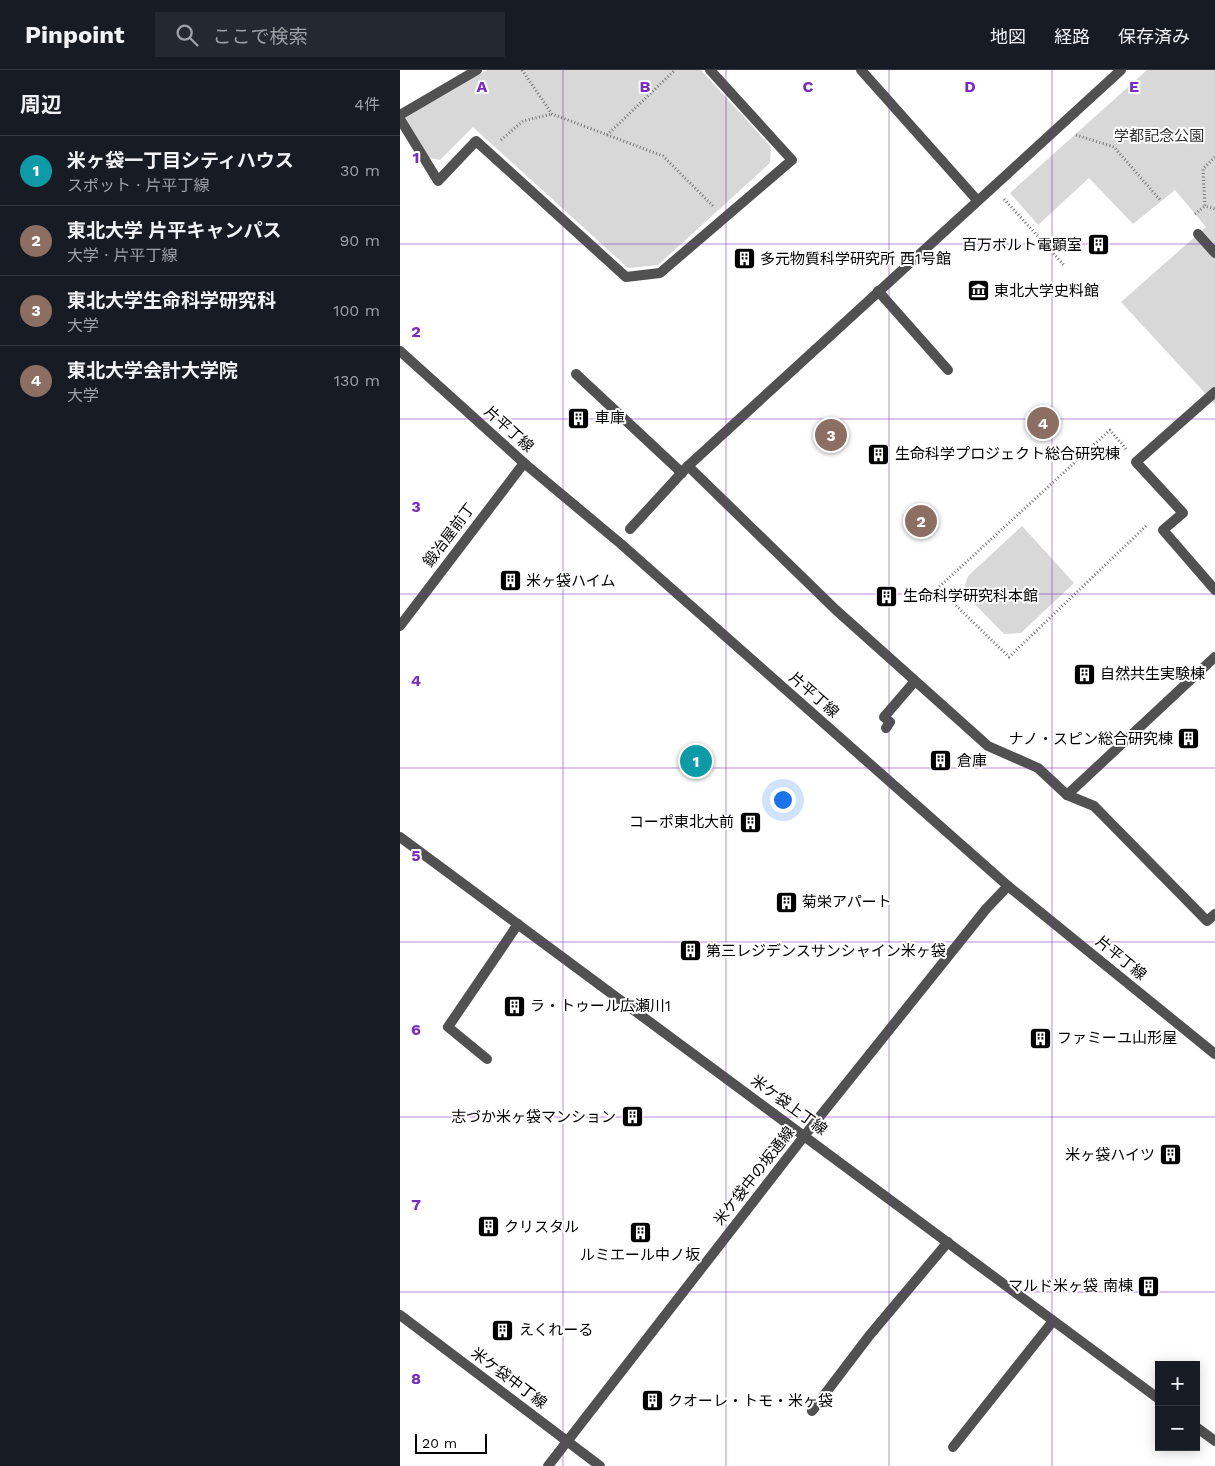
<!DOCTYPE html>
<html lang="ja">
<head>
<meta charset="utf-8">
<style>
  body { margin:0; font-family:"Work Sans","Noto Sans JP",sans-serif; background:#242831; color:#f1f3f6 }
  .controls { position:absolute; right:15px; bottom:15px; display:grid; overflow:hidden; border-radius:0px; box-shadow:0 2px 12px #0003 }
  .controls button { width:45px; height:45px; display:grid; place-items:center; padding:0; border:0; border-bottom:1px solid #363941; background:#171b24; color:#f1f3f6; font:25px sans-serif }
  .scale { position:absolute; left:15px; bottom:12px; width:72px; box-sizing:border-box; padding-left:5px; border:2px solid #000; border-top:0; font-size:14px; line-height:18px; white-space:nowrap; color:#000; -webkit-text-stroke:4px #fff; paint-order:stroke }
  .you { position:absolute; left:382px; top:729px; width:18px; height:18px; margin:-12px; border:4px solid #fff; border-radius:50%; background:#1a73e8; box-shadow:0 0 0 8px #1a73e833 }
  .badge { display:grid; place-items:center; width:32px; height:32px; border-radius:50%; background:#858687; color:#fff; font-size:16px; font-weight:700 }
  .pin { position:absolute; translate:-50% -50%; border:2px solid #fff; box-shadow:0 1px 5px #0006 }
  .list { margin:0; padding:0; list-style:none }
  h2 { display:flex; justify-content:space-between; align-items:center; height:65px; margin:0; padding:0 20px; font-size:21px }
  h2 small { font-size:16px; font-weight:400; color:#9ea1a6 }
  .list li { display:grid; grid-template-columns:32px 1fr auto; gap:15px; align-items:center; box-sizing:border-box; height:70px; padding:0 20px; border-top:1px solid #363941 }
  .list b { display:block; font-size:19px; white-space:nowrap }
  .list p { margin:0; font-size:16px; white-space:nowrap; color:#9ea1a6 }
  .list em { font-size:16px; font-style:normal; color:#9ea1a6 }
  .icon { flex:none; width:28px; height:28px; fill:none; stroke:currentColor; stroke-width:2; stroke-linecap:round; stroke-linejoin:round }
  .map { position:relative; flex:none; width:815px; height:1396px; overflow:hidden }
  header { display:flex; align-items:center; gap:30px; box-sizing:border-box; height:70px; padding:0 25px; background:#171b24; border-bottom:1px solid #363941 }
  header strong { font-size:24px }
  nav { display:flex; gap:28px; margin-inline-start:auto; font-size:18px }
  .search { width:350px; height:45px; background:#242831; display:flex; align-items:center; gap:12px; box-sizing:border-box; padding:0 18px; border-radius:0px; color:#9ea1a6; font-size:19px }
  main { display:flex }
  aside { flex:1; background:#171b24 }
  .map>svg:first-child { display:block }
</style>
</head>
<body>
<header>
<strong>Pinpoint</strong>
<div class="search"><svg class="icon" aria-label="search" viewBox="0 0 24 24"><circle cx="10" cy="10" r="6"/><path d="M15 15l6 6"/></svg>ここで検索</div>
<nav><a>地図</a><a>経路</a><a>保存済み</a></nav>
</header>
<main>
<aside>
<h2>周辺<small>4件</small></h2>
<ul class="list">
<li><span class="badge" style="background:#0f9aa8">1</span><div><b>米ヶ袋一丁目シティハウス</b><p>スポット · 片平丁線</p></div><em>30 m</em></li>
<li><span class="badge" style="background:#8d6e63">2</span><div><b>東北大学 片平キャンパス</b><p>大学 · 片平丁線</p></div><em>90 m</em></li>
<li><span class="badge" style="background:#8d6e63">3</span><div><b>東北大学生命科学研究科</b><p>大学</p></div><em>100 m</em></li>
<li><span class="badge" style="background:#8d6e63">4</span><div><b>東北大学会計大学院</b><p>大学</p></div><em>130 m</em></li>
</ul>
</aside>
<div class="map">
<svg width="815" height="1396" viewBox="0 0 815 1396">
  <rect width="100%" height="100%" fill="#fff"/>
  <g fill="#d8d8d8">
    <polygon points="87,0 301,0 371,77 370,93 258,195 228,198 73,57 40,90 29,88 5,48"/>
    <polygon points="747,0 815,0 815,334 721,232 806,157 775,120 733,154 689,108 638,155 610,123"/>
    <polygon points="622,456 674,513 621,563 604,564 566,525 565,515 568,506"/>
  </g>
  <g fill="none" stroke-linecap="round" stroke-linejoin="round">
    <g stroke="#737373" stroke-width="3" stroke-dasharray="1 2.5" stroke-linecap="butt">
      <polyline points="122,0 152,44 263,86 314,137"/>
      <polyline points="207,65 275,0"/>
      <polyline points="676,65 714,77 761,131"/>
      <polyline points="101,70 123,51 152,44"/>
      <polyline points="815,87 803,99 805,136 815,139"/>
      <polyline points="604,129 664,195"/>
      <polyline points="795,144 805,136"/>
      <polyline points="726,379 710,360 538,518 609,587 746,456"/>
    </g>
    <g stroke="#515151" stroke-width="10">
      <polyline points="461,0 577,130"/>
      <polyline points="0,45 77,0"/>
      <polyline points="0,49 38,111 76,71 226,207 260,203 392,90 310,0"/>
      <polyline points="798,164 815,183"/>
      <polyline points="478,221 548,300"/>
      <polyline points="176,304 282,403"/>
      <polyline points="815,322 736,392 783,443 763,460 815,520"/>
      <polyline points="288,396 436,540 588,676 638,698 667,725 694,736 807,851 815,844"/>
      <polyline points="230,459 288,396 721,0"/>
      <polyline points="486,658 490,652 484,647 515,611"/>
      <polyline points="667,725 815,587"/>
      <polyline points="412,1341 469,1266 548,1172"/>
      <polyline points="553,1377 653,1251"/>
    </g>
    <g stroke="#515151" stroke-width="10">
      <polyline points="0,767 759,1329"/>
      <polyline points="87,989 48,957 118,854"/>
      <polyline points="0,1245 200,1396"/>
      <polyline points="796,1357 815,1371"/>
      <polyline points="148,1396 405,1065 586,839 608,816"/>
    </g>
    <g stroke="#515151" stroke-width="10">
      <polyline points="0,281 124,393 221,474 608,816 815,984"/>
      <polyline points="0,556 124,393"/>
    </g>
  </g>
  <path fill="none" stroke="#7b2cbf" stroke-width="1" stroke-opacity="0.55" d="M 163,0 L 163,1396M 326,0 L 326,1396M 489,0 L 489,1396M 652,0 L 652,1396M 0,174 L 815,174M 0,349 L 815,349M 0,524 L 815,524M 0,698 L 815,698M 0,872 L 815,872M 0,1047 L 815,1047M 0,1222 L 815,1222"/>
  <defs>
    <symbol id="building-square" viewBox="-11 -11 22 22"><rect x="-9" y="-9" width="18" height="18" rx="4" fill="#000" stroke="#fff"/><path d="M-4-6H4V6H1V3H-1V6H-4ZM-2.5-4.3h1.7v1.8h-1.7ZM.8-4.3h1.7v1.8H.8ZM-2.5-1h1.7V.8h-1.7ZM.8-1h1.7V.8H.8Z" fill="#fff"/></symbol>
    <symbol id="museum-square" viewBox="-11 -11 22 22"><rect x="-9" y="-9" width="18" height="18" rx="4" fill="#000" stroke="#fff"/><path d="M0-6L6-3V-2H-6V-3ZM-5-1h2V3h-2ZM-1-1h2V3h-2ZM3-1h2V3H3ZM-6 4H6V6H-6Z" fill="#fff"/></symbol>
  </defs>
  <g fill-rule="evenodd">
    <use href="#building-square" x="686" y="162" width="25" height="25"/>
    <use href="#building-square" x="332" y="176" width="25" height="25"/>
    <use href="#museum-square" x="566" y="208" width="25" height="25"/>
    <use href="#building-square" x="166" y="336" width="25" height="25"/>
    <use href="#building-square" x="466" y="372" width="25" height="25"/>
    <use href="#building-square" x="98" y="498" width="25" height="25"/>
    <use href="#building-square" x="474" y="514" width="25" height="25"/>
    <use href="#building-square" x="672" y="592" width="25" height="25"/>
    <use href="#building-square" x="776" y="656" width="25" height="25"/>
    <use href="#building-square" x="528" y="678" width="25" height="25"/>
    <use href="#building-square" x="338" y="740" width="25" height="25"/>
    <use href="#building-square" x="374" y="820" width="25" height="25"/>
    <use href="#building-square" x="278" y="868" width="25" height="25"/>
    <use href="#building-square" x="102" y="924" width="25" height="25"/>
    <use href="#building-square" x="628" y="956" width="25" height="25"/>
    <use href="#building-square" x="220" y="1034" width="25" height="25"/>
    <use href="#building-square" x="758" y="1072" width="25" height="25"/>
    <use href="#building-square" x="76" y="1144" width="25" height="25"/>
    <use href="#building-square" x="228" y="1150" width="25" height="25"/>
    <use href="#building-square" x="736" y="1204" width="25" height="25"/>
    <use href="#building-square" x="90" y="1248" width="25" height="25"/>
    <use href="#building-square" x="240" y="1318" width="25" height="25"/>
  </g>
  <g text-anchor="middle" stroke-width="4" stroke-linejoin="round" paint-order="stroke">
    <g font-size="15" fill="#2f2f2f" stroke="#fff">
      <text x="759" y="71">学都記念公園</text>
    </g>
    <g font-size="15" fill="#000" stroke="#fff" text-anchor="start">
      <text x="682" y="180" text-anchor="end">百万ボルト電顕室</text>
      <text x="360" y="194">多元物質科学研究所 西1号館</text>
      <text x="594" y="226">東北大学史料館</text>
      <text x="195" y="353">車庫</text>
      <text x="495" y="389">生命科学プロジェクト総合研究棟</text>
      <text x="126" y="516">米ヶ袋ハイム</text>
      <text x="503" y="531">生命科学研究科本館</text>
      <text x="700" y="609">自然共生実験棟</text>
      <text x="773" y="674" text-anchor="end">ナノ・スピン総合研究棟</text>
      <text x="557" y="696">倉庫</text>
      <text x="334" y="757" text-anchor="end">コーポ東北大前</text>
      <text x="402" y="837">菊栄アパート</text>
      <text x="306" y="886">第三レジデンスサンシャイン米ヶ袋</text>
      <text x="130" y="941">ラ・トゥール広瀬川1</text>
      <text x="657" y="973">ファミーユ山形屋</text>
      <text x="216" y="1052" text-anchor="end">志づか米ヶ袋マンション</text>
      <text x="755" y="1090" text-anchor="end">米ヶ袋ハイツ</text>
      <text x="104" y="1162">クリスタル</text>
      <text x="240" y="1190" text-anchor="middle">ルミエール中ノ坂</text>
      <text x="733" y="1221" text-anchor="end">マルド米ヶ袋 南棟</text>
      <text x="119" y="1265">えくれーる</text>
      <text x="268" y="1336">クオーレ・トモ・米ヶ袋</text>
    </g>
    <g font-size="15" fill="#000" stroke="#fff">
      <text transform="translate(109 359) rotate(42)" y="5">片平丁線</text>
      <text transform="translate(49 465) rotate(-53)" y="5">鍛冶屋前丁</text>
      <text transform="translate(414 625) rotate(41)" y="5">片平丁線</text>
      <text transform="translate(721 888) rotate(39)" y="5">片平丁線</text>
      <text transform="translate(389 1035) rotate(36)" y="5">米ケ袋上丁線</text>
      <text transform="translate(354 1106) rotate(-52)" y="5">米ケ袋中の坂通線</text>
      <text transform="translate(109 1308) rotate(37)" y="5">米ケ袋中丁線</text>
    </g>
  </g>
  <g font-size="16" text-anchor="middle" font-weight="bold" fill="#7b2cbf" stroke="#fff" stroke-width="4" stroke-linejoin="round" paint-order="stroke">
    <text x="82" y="22">A</text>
    <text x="245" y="22">B</text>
    <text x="408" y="22">C</text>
    <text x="570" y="22">D</text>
    <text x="734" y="22">E</text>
    <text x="16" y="93">1</text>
    <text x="16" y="267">2</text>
    <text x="16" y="442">3</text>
    <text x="16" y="616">4</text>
    <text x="16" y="791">5</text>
    <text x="16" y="965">6</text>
    <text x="16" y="1140">7</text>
    <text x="16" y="1314">8</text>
  </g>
</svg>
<div class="controls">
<button>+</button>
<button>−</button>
</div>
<div class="scale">20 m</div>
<div class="you"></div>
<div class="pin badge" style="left:296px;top:691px;background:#0f9aa8">1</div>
<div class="pin badge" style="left:521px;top:451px;background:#8d6e63">2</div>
<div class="pin badge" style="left:431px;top:365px;background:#8d6e63">3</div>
<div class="pin badge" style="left:643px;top:353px;background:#8d6e63">4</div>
</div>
</main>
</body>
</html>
